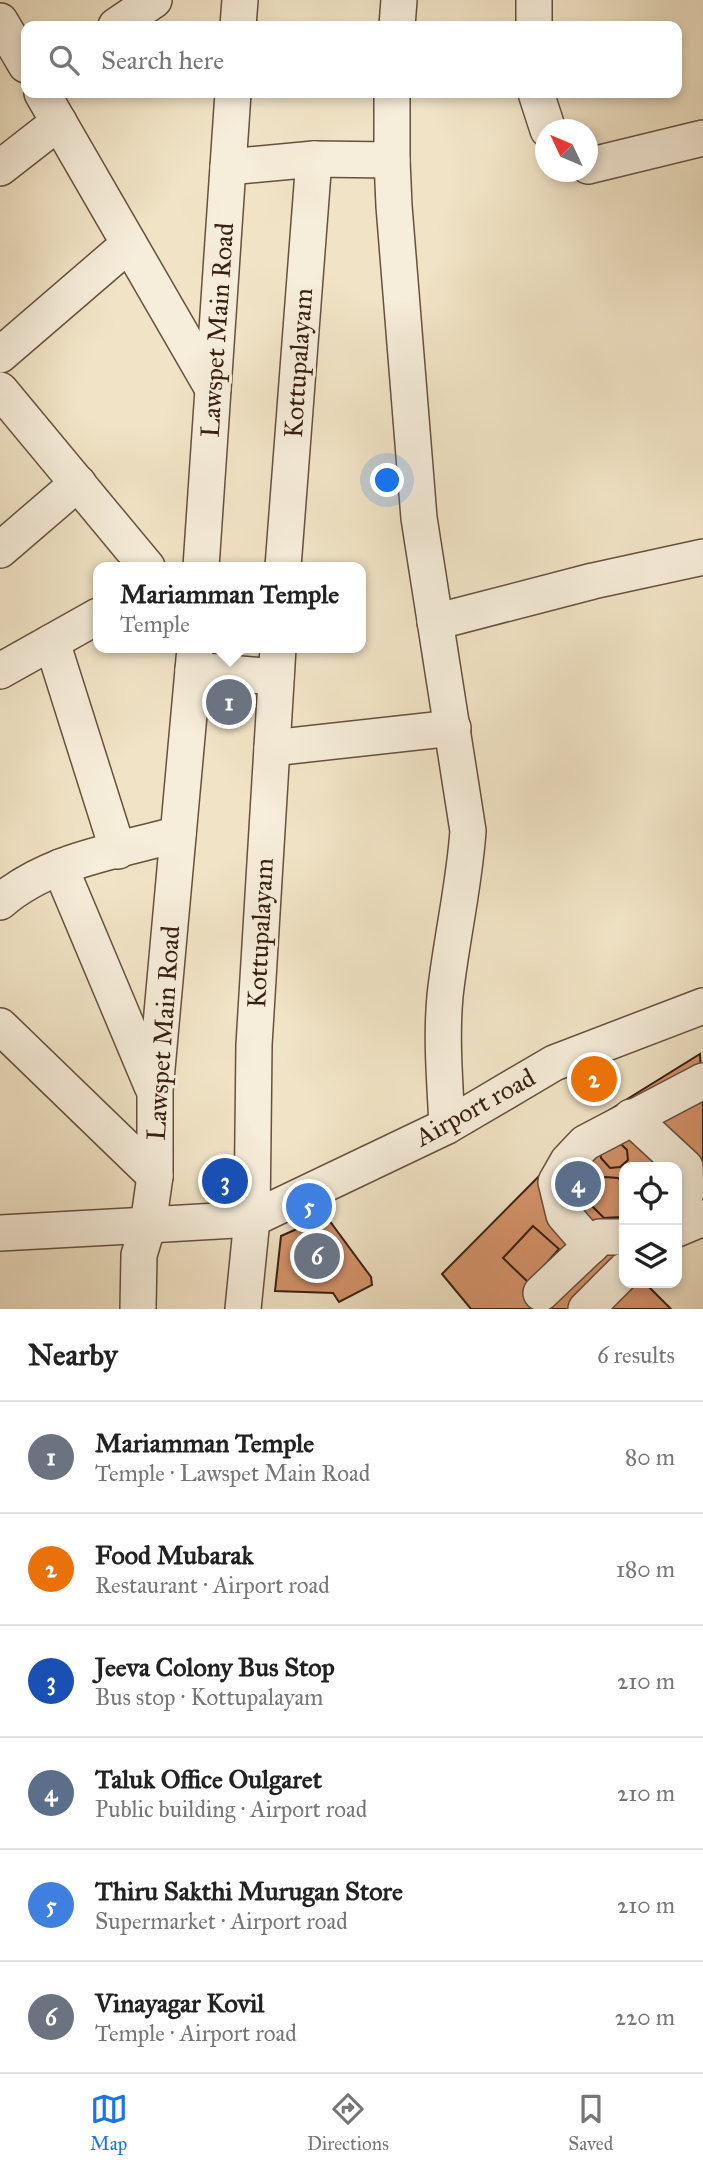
<!DOCTYPE html>
<html lang="en">
<head>
<meta charset="utf-8">
<style>
  body { margin:0; font-family:"IM FELL Great Primer",serif; background:#f2f2f2; color:#222 }
  .controls { position:absolute; right:21px; bottom:21px; display:grid; overflow:hidden; border-radius:14px; box-shadow:0 4px 10px #0003 }
  .controls button { width:63px; height:63px; display:grid; place-items:center; padding:0; border:0; border-bottom:2px solid #e0e0e0; background:#fff; color:#222; font:35px sans-serif }
  .compass { position:absolute; left:535px; top:119px; width:63px; height:63px; border-radius:50%; background:#fff; box-shadow:0 4px 10px #0003; rotate:314deg }
  .you { position:absolute; left:388px; top:481px; width:24px; height:24px; margin:-18px; border:5px solid #fff; border-radius:50%; background:#1a73e8; box-shadow:0 0 0 10px #1a73e833 }
  .badge { display:grid; place-items:center; width:46px; height:46px; border-radius:50%; background:#1a73e8; color:#fff; font-size:23px; font-weight:700 }
  .pin { position:absolute; translate:-50% -50%; border:4px solid #fff; box-shadow:0 2px 7px #0006 }
  .popup { position:absolute; left:93px; top:562px; width:273px; height:91px; box-sizing:border-box; display:grid; place-content:center; border-radius:14px; background:#fff; filter:drop-shadow(0 2px 5px #0005); font-size:23px; white-space:nowrap; color:#767676 }
  .popup b { font-size:26px; color:#222 }
  .popup::after { content:''; position:absolute; left:50%; top:100%; margin-left:-14px; border:14px solid transparent; border-top-color:#fff }
  .list { margin:0; padding:0; list-style:none }
  h2 { display:flex; justify-content:space-between; align-items:center; height:91px; margin:0; padding:0 28px; font-size:30px }
  h2 small { font-size:23px; font-weight:400; color:#767676 }
  .list li { display:grid; grid-template-columns:46px 1fr auto; gap:21px; align-items:center; box-sizing:border-box; height:112px; padding:0 28px; border-top:2px solid #e0e0e0 }
  .list b { display:block; font-size:26px; white-space:nowrap }
  .list p { margin:0; font-size:23px; white-space:nowrap; color:#767676 }
  .list em { font-size:23px; font-style:normal; color:#767676 }
  .icon { flex:none; width:38px; height:38px; fill:none; stroke:currentColor; stroke-width:2; stroke-linecap:round; stroke-linejoin:round }
  .map { position:relative; flex:none; width:703px; height:1309px; overflow:hidden }
  .search { position:absolute; background:#fff; box-shadow:0 4px 10px #0003; left:21px; right:21px; top:21px; height:77px; display:flex; align-items:center; gap:18px; box-sizing:border-box; padding:0 24px; border-radius:14px; color:#767676; font-size:26px }
  .sheet { height:763px; background:#fff }
  nav { display:flex; justify-content:space-around; align-items:center; box-sizing:border-box; height:98px; border-top:2px solid #e0e0e0; background:#fff; font-size:19px; color:#767676 }
  nav a { display:grid; justify-items:center; gap:4px }
  nav .on { color:#1a73e8 }
  .map>svg:first-child { display:block }
</style>
</head>
<body>
<div class="map">
<svg width="703" height="1309" viewBox="0 0 703 1309">
  <rect width="100%" height="100%" fill="#f1e4c6"/>
  <filter id="stains"><feTurbulence type="fractalNoise" baseFrequency=".00286" numOctaves="4"/><feColorMatrix values="0 0 0 0 .2 0 0 0 0 .09 0 0 0 0 .02 0 0 0 .5 -.17"/></filter>
  <radialGradient id="worn" r=".72"><stop offset=".6" stop-color="#630" stop-opacity="0"/><stop offset="1" stop-color="#630" stop-opacity=".3"/></radialGradient>
  <g fill="#d6946c" stroke="#382011" stroke-width="2">
    <polygon points="700,1054 703,1107 703,1201 692,1202 677,1167 624,1167 624,1266 580,1309 471,1309 442,1274 554,1161 608,1111"/>
    <polygon points="619,1142 627,1150 628,1160 620,1167 610,1168 601,1158 600,1148"/>
    <polygon points="605,1177 618,1178 624,1183 624,1213 621,1217 604,1218 592,1206 592,1188"/>
    <polygon points="326,1216 371,1277 372,1285 339,1302 333,1293 275,1291 281,1236"/>
    <polygon points="533,1226 559,1249 529,1283 503,1258"/>
    <polygon points="624,1283 645,1283 671,1309 597,1309"/>
  </g>
  <g fill="none" stroke-linecap="round" stroke-linejoin="round">
    <defs>
      <g id="minor">
        <polyline points="0,21 26,65"/>
        <polyline points="116,26 154,0"/>
        <polyline points="238,26 240,0"/>
        <polyline points="397,26 399,0"/>
        <polyline points="534,26 534,0"/>
        <polyline points="42,93 213,389"/>
        <path d="M 392,93 L 392,160 L 394,206 L 419,518 L 468,831 C 464,887 451,941 445,996 C 441,1040 445,1082 447,1126"/>
        <polyline points="536,93 548,130"/>
        <polyline points="588,166 703,138"/>
        <polyline points="228,167 314,159 392,160"/>
        <polyline points="0,168 59,122"/>
        <polyline points="0,355 129,244"/>
        <polyline points="0,390 147,567"/>
        <polyline points="0,550 78,483"/>
        <polyline points="201,567 233,93"/>
        <polyline points="283,567 314,159"/>
        <polyline points="435,622 593,581 703,557"/>
        <polyline points="52,642 118,851"/>
        <polyline points="195,648 155,1091 155,1176 148,1225 252,1219 447,1126 554,1063 703,1006"/>
        <polyline points="193,670 276,677"/>
        <polyline points="0,671 98,616"/>
        <polyline points="272,748 453,728"/>
        <polyline points="60,867 152,1086"/>
        <path d="M 0,902 C 48,860 118,851 178,834"/>
        <polyline points="0,1026 155,1176"/>
        <polyline points="631,1117 685,1167 686,1193 677,1204"/>
        <polyline points="677,1229 703,1218"/>
        <polyline points="0,1233 148,1225 139,1255 138,1309"/>
        <polyline points="591,1246 564,1215 556,1182 568,1161 585,1143 703,1081"/>
        <polyline points="541,1293 600,1237 624,1237"/>
        <polyline points="243,1309 252,1219 254,1045 278,648"/>
        <polyline points="586,1309 624,1271"/>
      </g>
    </defs>
    <use href="#minor" stroke="#66513e" stroke-width="38"/>
    <use href="#minor" stroke="#f6edda" stroke-width="35"/>
  </g>
  <g text-anchor="middle" stroke-width="6" stroke-linejoin="round" paint-order="stroke">
    <g font-size="26" fill="#382011" stroke="#f6edda">
      <text transform="translate(217 330) rotate(-86)" y="9">Lawspet Main Road</text>
      <text transform="translate(298 363) rotate(-86)" y="9">Kottupalayam</text>
      <text transform="translate(260 933) rotate(-87)" y="9">Kottupalayam</text>
      <text transform="translate(163 1033) rotate(-86)" y="9">Lawspet Main Road</text>
      <text transform="translate(475 1107) rotate(-29)" y="9">Airport road</text>
    </g>
  </g>
  <rect width="100%" height="100%" filter="url(#stains)"/>
  <rect width="100%" height="100%" fill="url(#worn)"/>
</svg>
<div class="controls">
<button><svg class="icon" aria-label="locate" viewBox="0 0 24 24"><circle cx="12" cy="12" r="6"/><path d="M12 2v4M12 18v4M2 12h4M18 12h4"/></svg></button>
<button><svg class="icon" aria-label="layers" viewBox="0 0 24 24"><path d="M12 4l9 5-9 5-9-5zM3 14l9 5 9-5"/></svg></button>
</div>
<svg class="compass" viewBox="-18 -18 36 36"><path d="M0-13l5 13h-10z" fill="#e53935"/><path d="M0 13l5-13h-10z" fill="#767676"/></svg>
<div class="you"></div>
<div class="pin badge" style="left:229px;top:702px;background:#6b7280">1</div>
<div class="popup"><b>Mariamman Temple</b>Temple</div>
<div class="pin badge" style="left:594px;top:1079px;background:#e8710a">2</div>
<div class="pin badge" style="left:225px;top:1181px;background:#1a4fb4">3</div>
<div class="pin badge" style="left:578px;top:1184px;background:#5c6f8a">4</div>
<div class="pin badge" style="left:309px;top:1206px;background:#3f7fe0">5</div>
<div class="pin badge" style="left:317px;top:1256px;background:#6b7280">6</div>
<div class="search"><svg class="icon" aria-label="search" viewBox="0 0 24 24"><circle cx="10" cy="10" r="6"/><path d="M15 15l6 6"/></svg>Search here</div>
</div>
<section class="sheet">
<h2>Nearby<small>6 results</small></h2>
<ul class="list">
<li><span class="badge" style="background:#6b7280">1</span><div><b>Mariamman Temple</b><p>Temple · Lawspet Main Road</p></div><em>80 m</em></li>
<li><span class="badge" style="background:#e8710a">2</span><div><b>Food Mubarak</b><p>Restaurant · Airport road</p></div><em>180 m</em></li>
<li><span class="badge" style="background:#1a4fb4">3</span><div><b>Jeeva Colony Bus Stop</b><p>Bus stop · Kottupalayam</p></div><em>210 m</em></li>
<li><span class="badge" style="background:#5c6f8a">4</span><div><b>Taluk Office Oulgaret</b><p>Public building · Airport road</p></div><em>210 m</em></li>
<li><span class="badge" style="background:#3f7fe0">5</span><div><b>Thiru Sakthi Murugan Store</b><p>Supermarket · Airport road</p></div><em>210 m</em></li>
<li><span class="badge" style="background:#6b7280">6</span><div><b>Vinayagar Kovil</b><p>Temple · Airport road</p></div><em>220 m</em></li>
</ul>
</section>
<nav>
<a class="on"><svg class="icon" aria-label="map" viewBox="0 0 24 24"><path d="M3 6l6-2 6 2 6-2v14l-6 2-6-2-6 2zM9 4v14M15 6v14"/></svg>Map</a>
<a><svg class="icon" aria-label="directions" viewBox="0 0 24 24"><path d="M12 3l9 9-9 9-9-9zM9 14v-3h6M13 9l2 2-2 2"/></svg>Directions</a>
<a><svg class="icon" aria-label="saved" viewBox="0 0 24 24"><path d="M7 4h10v16l-5-4-5 4z"/></svg>Saved</a>
</nav>
</body>
</html>
